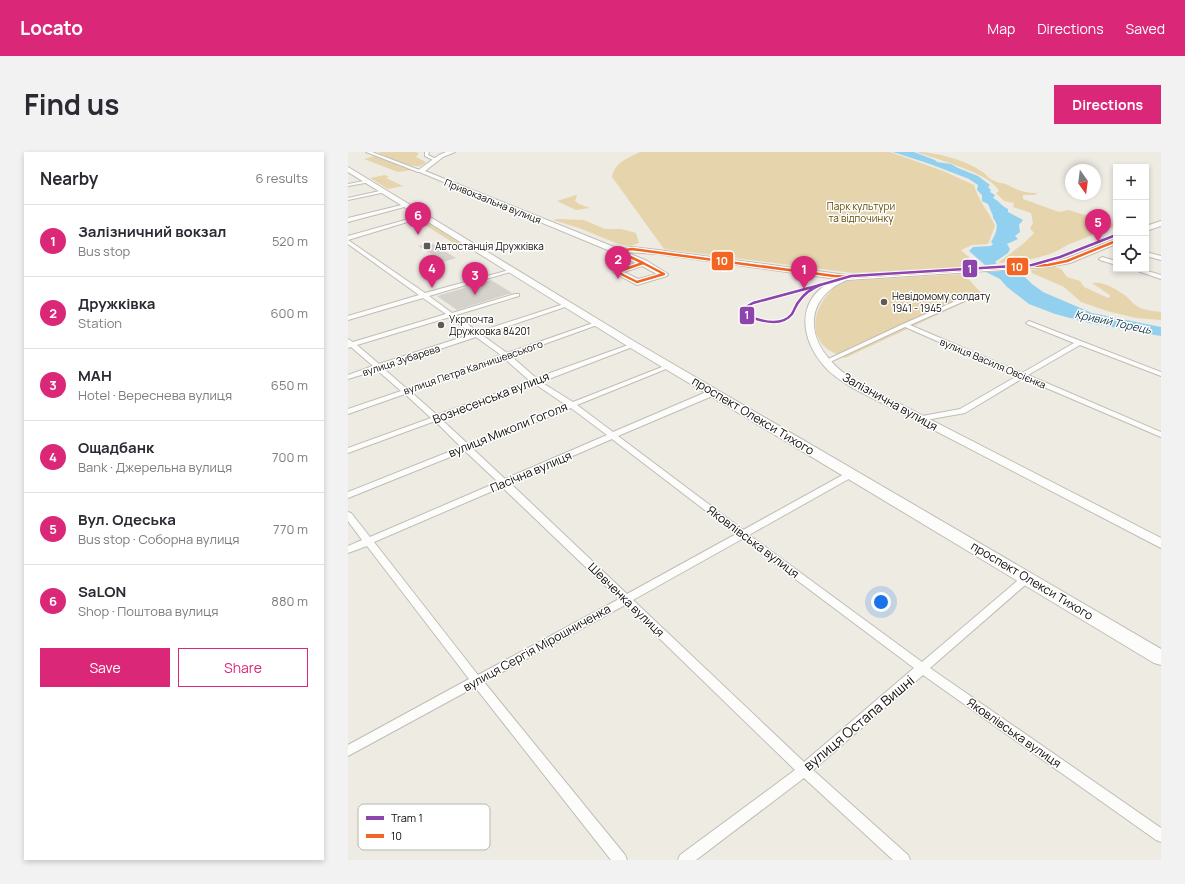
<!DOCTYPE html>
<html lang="en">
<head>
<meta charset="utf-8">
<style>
  body { margin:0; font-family:Manrope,sans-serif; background:#f2f2f3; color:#2b2b33 }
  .controls { position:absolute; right:12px; top:12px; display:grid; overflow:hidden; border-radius:0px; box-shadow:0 2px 6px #0003 }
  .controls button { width:36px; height:36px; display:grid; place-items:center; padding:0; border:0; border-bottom:1px solid #e1e1e2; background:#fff; color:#2b2b33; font:20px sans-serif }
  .compass { position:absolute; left:717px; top:12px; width:36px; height:36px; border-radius:50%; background:#fff; box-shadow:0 2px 6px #0003; rotate:166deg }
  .you { position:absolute; left:533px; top:450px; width:14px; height:14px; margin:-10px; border:3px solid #fff; border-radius:50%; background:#1a73e8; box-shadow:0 0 0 6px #1a73e833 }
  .badge { display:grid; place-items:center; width:26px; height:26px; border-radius:50%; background:#db2777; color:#fff; font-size:13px; font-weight:700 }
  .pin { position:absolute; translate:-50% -33px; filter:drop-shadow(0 1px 2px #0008) }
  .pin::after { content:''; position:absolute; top:21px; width:14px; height:12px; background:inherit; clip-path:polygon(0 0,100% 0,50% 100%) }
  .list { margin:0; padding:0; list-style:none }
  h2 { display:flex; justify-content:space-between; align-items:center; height:52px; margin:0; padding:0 16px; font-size:17px }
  h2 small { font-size:13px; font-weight:400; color:#7c7c81 }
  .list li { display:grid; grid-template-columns:26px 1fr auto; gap:12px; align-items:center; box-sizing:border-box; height:72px; padding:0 16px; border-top:1px solid #e1e1e2 }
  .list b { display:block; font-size:15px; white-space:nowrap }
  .list p { margin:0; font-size:13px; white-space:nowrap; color:#7c7c81 }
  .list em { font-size:13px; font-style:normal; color:#7c7c81 }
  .actions { display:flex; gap:8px; padding:12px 16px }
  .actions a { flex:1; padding:9px 0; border:1px solid #db2777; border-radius:0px; text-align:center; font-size:14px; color:#db2777 }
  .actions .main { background:#db2777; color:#fff }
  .icon { flex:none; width:22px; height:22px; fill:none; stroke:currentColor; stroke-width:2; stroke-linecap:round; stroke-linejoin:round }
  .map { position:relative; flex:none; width:813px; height:708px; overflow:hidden; border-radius:0px }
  header { display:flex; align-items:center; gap:24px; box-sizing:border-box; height:56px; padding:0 20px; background:#db2777; color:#fff }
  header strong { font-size:19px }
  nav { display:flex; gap:22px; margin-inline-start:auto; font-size:14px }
  .intro { display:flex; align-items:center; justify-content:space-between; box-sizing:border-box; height:96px; padding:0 24px }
  h1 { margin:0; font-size:28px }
  .button { padding:10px 18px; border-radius:0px; background:#db2777; color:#fff; font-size:14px; font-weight:700 }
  main { display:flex; gap:24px; padding:0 24px }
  aside { flex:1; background:#fff; border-radius:0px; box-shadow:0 2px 6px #0003 }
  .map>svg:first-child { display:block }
</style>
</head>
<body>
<header>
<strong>Locato</strong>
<nav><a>Map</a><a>Directions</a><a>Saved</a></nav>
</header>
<div class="intro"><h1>Find us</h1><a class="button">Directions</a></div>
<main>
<aside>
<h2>Nearby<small>6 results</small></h2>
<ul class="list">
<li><span class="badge">1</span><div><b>Залізничний вокзал</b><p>Bus stop</p></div><em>520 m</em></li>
<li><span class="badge">2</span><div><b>Дружківка</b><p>Station</p></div><em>600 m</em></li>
<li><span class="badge">3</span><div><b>МАН</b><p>Hotel · Вереснева вулиця</p></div><em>650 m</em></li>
<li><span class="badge">4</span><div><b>Ощадбанк</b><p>Bank · Джерельна вулиця</p></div><em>700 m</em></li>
<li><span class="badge">5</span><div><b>Вул. Одеська</b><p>Bus stop · Соборна вулиця</p></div><em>770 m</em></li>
<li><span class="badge">6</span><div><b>SaLON</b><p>Shop · Поштова вулиця</p></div><em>880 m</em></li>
</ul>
<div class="actions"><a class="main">Save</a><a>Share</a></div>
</aside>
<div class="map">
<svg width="813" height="708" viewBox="0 0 813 708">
  <rect width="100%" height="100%" fill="#eeebe3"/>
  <g fill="#e6d4ac">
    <path d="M 33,0 L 67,0 L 71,1 L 68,5 L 78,10 C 70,22 40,5 30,1 Z"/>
    <path d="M 292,0 L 542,0 L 595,19 L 626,33 C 630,49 641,59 647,74 L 640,92 L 624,93 L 613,98 L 631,114 L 505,121 L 316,97 L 264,25 C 266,11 280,6 292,0 Z"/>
    <path d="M 569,0 C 586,0 618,8 633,19 C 637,21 639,25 643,27 C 648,31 655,31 660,33 C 671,39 677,41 690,41 L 686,43 L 675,43 L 675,47 L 711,60 L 720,58 L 768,72 L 768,74 L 719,93 C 699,107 673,109 650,111 L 676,91 L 686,81 L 682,76 L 685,71 L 683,61 L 665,55 L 666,51 L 656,49 L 648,41 L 651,39 C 643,21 587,7 569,0 Z"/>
    <polygon points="27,4 64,18 50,20 16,7"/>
    <polygon points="37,23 41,25 38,26 55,34 40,37 22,26"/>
    <polygon points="228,43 229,44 227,49 231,52 242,56 228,58 209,49"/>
    <polygon points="74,67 110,90 111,91 109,93 69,68"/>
    <polygon points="210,67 236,68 257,77 273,77 288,81 291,91 282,94 268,91 231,76 205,68"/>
    <path d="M 707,115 L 713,117 L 719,125 L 732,129 L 736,135 L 760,146 L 763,144 L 744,131 C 756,129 770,138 779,145 C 782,147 783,150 786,152 C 793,158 804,159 813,160 L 813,168 L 788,166 L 759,159 L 733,150 L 716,135 L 684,121 L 683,118 Z"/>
    <path d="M 616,122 L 634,142 L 497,206 C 491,203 483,200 478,196 C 459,179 468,153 484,138 C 488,134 495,131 500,129 Z"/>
  </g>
  <g fill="#92d0f0">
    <path d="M 545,0 L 566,0 L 587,8 L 589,10 L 603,12 L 610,16 L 630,24 L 642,33 L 640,35 L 643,38 L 642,40 L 647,43 L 645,46 C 653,50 653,54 660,57 L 660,60 L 675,68 L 671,73 L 672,80 L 667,84 L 670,87 L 659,92 L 662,97 L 660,101 L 647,110 L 649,112 L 637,113 L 621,99 L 625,95 L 643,94 L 645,92 L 643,90 C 648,81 652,74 645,66 L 645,64 L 640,52 L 634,49 L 634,43 L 629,38 L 630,33 L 621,27 L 582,12 Z"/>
    <polygon points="670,118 684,132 695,140 744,161 813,175 813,184 741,171 707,162 681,152 659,135 652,127 638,120"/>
  </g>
  <g fill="#d5d2cc">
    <polygon points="83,91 108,106 86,113 77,107 88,105 70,94"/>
    <polygon points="143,128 164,141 109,158 89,144"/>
  </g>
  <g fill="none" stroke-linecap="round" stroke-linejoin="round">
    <defs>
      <g id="street">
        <polygon points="18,0 24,0 74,19 70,20"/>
        <polygon points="77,0 81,0 80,3 90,8 87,9 77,4"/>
        <polygon points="21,28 23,30 0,34 0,32"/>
        <polygon points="36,38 38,40 0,48 0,46"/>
        <polygon points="58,52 60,52 60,54 0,70 0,66"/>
        <polygon points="75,63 79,64 0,88 0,84"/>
        <path d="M 0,88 L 77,141 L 165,117 L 165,119 L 81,144 L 104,161 L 167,142 L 171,142 L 171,144 L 108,163 L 130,180 L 219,151 L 223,151 L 223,153 L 134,183 L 159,201 L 248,170 L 252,170 L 252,172 L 163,204 L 188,226 L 283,192 L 287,192 L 287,194 L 193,230 L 225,250 L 319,213 L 323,213 L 323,215 L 229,253 L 265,280 L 363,238 L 369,238 L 369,242 L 270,284 L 395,378 L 500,320 L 506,320 L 507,322 L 506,324 L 401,383 L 574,510 L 675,424 L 683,424 L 684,426 L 683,428 L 582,516 L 813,676 L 813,690 L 808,688 L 575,523 L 465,618 L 560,703 L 562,708 L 545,708 L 456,626 L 348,708 L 330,708 L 332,703 L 447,618 L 277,453 L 136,530 L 277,703 L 279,708 L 263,708 L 127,535 L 0,604 L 0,593 L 121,527 L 19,394 L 0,401 L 0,394 L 14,388 L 0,369 L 0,360 L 3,361 L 22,385 L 150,330 L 117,299 L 0,346 L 0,340 L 113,295 L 87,269 L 0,301 L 0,296 L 83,266 L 57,242 L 0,262 L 0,257 L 53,239 L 29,218 L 0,227 L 0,223 L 25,214 L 3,195 L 0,196 L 0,187 L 5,190 L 98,162 L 75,146 L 0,168 L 0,164 L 71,143 L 0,92 ZM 102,165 L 124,182 L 31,212 L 9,193 ZM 128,185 L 153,203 L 59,237 L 35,216 ZM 157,207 L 182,229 L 89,263 L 63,240 ZM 187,232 L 218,253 L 120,292 L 93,267 ZM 223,256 L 259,283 L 157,327 L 124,296 ZM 264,287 L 388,382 L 279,442 L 162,331 ZM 154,335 L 271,447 L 130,523 L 26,390 ZM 394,387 L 566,516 L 456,610 L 285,448 Z"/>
        <polygon points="754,105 768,109 768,113 752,108 751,107"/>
        <polygon points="784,117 793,117 813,123 813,127"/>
        <polygon points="619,144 622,146 621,147 562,173 674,221 726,191 679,172 678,171 681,169 813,220 813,224 732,193 680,223 813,280 813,285 675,226 617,261 572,269 569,269 568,267 569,265 612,257 669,224 557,175 480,211 478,212 474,210 555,172"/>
      </g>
      <g id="secondary">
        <path d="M 98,0 L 107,0 L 95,5 L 77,19 L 271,97 L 284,95 L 310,98 L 499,123 L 700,111 L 717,107 L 768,87 L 768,92 L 722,111 L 700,115 L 499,128 C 460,144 456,181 484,210 C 491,219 501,224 511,231 L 813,386 L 813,396 L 503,235 C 494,229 484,223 477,215 C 450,185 448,144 489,127 L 310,102 L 278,100 L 299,109 L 320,122 L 319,124 L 289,133 L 265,120 L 266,118 L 288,111 L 267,101 L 69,19 L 91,3 ZM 294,114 L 309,122 L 290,127 L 276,120 Z"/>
        <polygon points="813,69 813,74 798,79 798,74"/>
        <polygon points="798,100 813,104 813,108 798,104"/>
      </g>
      <polygon id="primary" points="0,15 289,191 813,497 813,513 806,511 281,195 0,20"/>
    </defs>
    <use href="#street" stroke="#c0bdb7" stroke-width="2"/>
    <use href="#secondary" stroke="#c0bdb7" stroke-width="2"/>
    <use href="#primary" stroke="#c0bdb7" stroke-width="2"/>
    <use href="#street" fill="#fcfcfb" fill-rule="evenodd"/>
    <use href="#secondary" fill="#fcfcfb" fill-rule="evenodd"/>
    <use href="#primary" fill="#fcfcfb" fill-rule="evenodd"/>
    <defs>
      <g id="bus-1">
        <polygon points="295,111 316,122 289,130 269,120"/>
        <polyline points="295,111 270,99 284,97 486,124 504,125 700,113 719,109 768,89"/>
      </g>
    </defs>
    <use href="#bus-1" stroke="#fff" stroke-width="4.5"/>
    <use href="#bus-1" stroke="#f26522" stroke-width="2.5"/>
    <defs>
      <g id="tram-1">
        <path d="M 472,133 C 465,136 457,141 452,148 C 448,152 447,157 444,162 C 436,172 423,171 412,168 C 404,166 398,164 394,157 L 405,151 Z"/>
        <polyline points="472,133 503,124 684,113 712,105 768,83"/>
      </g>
    </defs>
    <use href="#tram-1" stroke="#fff" stroke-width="4.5"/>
    <use href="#tram-1" stroke="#8e44ad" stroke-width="2.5"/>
  </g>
  <g fill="#5d5b55" stroke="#fff" stroke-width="1.5">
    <rect x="75" y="90" width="8" height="8" rx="2"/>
    <circle cx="536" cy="150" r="4"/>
    <circle cx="93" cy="173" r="4"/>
  </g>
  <g text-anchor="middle" stroke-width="3" stroke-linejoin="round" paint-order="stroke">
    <g font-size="10" fill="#0f0d09" stroke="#fff">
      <text transform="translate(145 49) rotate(22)" y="4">Привокзальна вулиця</text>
      <text transform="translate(53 208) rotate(-18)" y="4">вулиця Зубарева</text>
      <text transform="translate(645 211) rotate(23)" y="4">вулиця Василя Овсієнка</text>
      <text transform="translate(125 215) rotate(-19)" y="4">вулиця Петра Калнишевського</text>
    </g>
    <g font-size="10" fill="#634c06" stroke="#fff">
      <text x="513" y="58">Парк культури<tspan x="513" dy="12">та відпочинку</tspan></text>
    </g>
    <g font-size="10" fill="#0f0d09" stroke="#fff" text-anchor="start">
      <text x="87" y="98">Автостанція Дружківка</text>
      <text x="544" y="148">Невідомому солдату<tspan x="544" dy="12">1941 - 1945</tspan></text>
      <text x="101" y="171">Укрпочта<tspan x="101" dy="12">Дружковка 84201</tspan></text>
    </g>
    <g font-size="11" font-style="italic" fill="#10384c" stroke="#fff">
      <text transform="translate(765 170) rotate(12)" y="4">Кривий Торець</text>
    </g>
    <g font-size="12" fill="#0f0d09" stroke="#fff">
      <text transform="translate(143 246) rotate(-21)" y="4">Вознесенська вулиця</text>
      <text transform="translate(542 250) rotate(29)" y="4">Залізнична вулиця</text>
      <text transform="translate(405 264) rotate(31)" y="4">проспект Олекси Тихого</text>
      <text transform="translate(160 278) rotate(-22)" y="4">вулиця Миколи Гоголя</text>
      <text transform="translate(183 320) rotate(-23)" y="4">Пасічна вулиця</text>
      <text transform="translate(405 390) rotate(37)" y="4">Яковлівська вулиця</text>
      <text transform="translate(684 429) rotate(31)" y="4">проспект Олекси Тихого</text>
      <text transform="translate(278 448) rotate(44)" y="4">Шевченка вулиця</text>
      <text transform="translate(189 496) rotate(-29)" y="4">вулиця Сергія Мірошниченка</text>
      <text transform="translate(666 581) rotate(35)" y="4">Яковлівська вулиця</text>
    </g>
    <g font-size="14" fill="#0f0d09" stroke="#fff">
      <text transform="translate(511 571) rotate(-40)" y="5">вулиця Остапа Вишні</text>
    </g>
  </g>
  <rect x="10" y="652" width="132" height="46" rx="6" fill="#fff" stroke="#b7b6b5" stroke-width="1"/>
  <rect x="18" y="664" width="18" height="4" fill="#8e44ad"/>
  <rect x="18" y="682" width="18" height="4" fill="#f26522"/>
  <g font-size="11" fill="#0f0d09">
    <text x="43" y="670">Tram 1</text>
    <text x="43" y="688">10</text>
  </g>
  <g stroke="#fff" stroke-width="1.5">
    <rect x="363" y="99" width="23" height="20" rx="4" fill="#f26522"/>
    <rect x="658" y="105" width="23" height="19" rx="4" fill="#f26522"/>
    <rect x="614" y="107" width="16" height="19" rx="4" fill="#8e44ad"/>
    <rect x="391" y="154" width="16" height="19" rx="4" fill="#8e44ad"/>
  </g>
  <g font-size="11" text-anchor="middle" font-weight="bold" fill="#fff">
    <text x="374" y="113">10</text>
    <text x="669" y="119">10</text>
    <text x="622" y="121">1</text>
    <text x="399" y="167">1</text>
  </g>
</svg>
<div class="controls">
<button>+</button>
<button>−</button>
<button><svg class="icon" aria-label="locate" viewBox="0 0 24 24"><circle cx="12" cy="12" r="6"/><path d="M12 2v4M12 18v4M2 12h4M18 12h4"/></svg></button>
</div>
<svg class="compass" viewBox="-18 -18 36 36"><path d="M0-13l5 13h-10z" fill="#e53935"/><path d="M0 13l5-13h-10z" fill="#7c7c81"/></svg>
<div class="you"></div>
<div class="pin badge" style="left:456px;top:137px">1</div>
<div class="pin badge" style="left:270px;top:127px">2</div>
<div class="pin badge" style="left:127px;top:143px">3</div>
<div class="pin badge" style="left:84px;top:136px">4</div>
<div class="pin badge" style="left:750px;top:90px">5</div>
<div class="pin badge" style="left:70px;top:83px">6</div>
</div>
</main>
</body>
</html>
